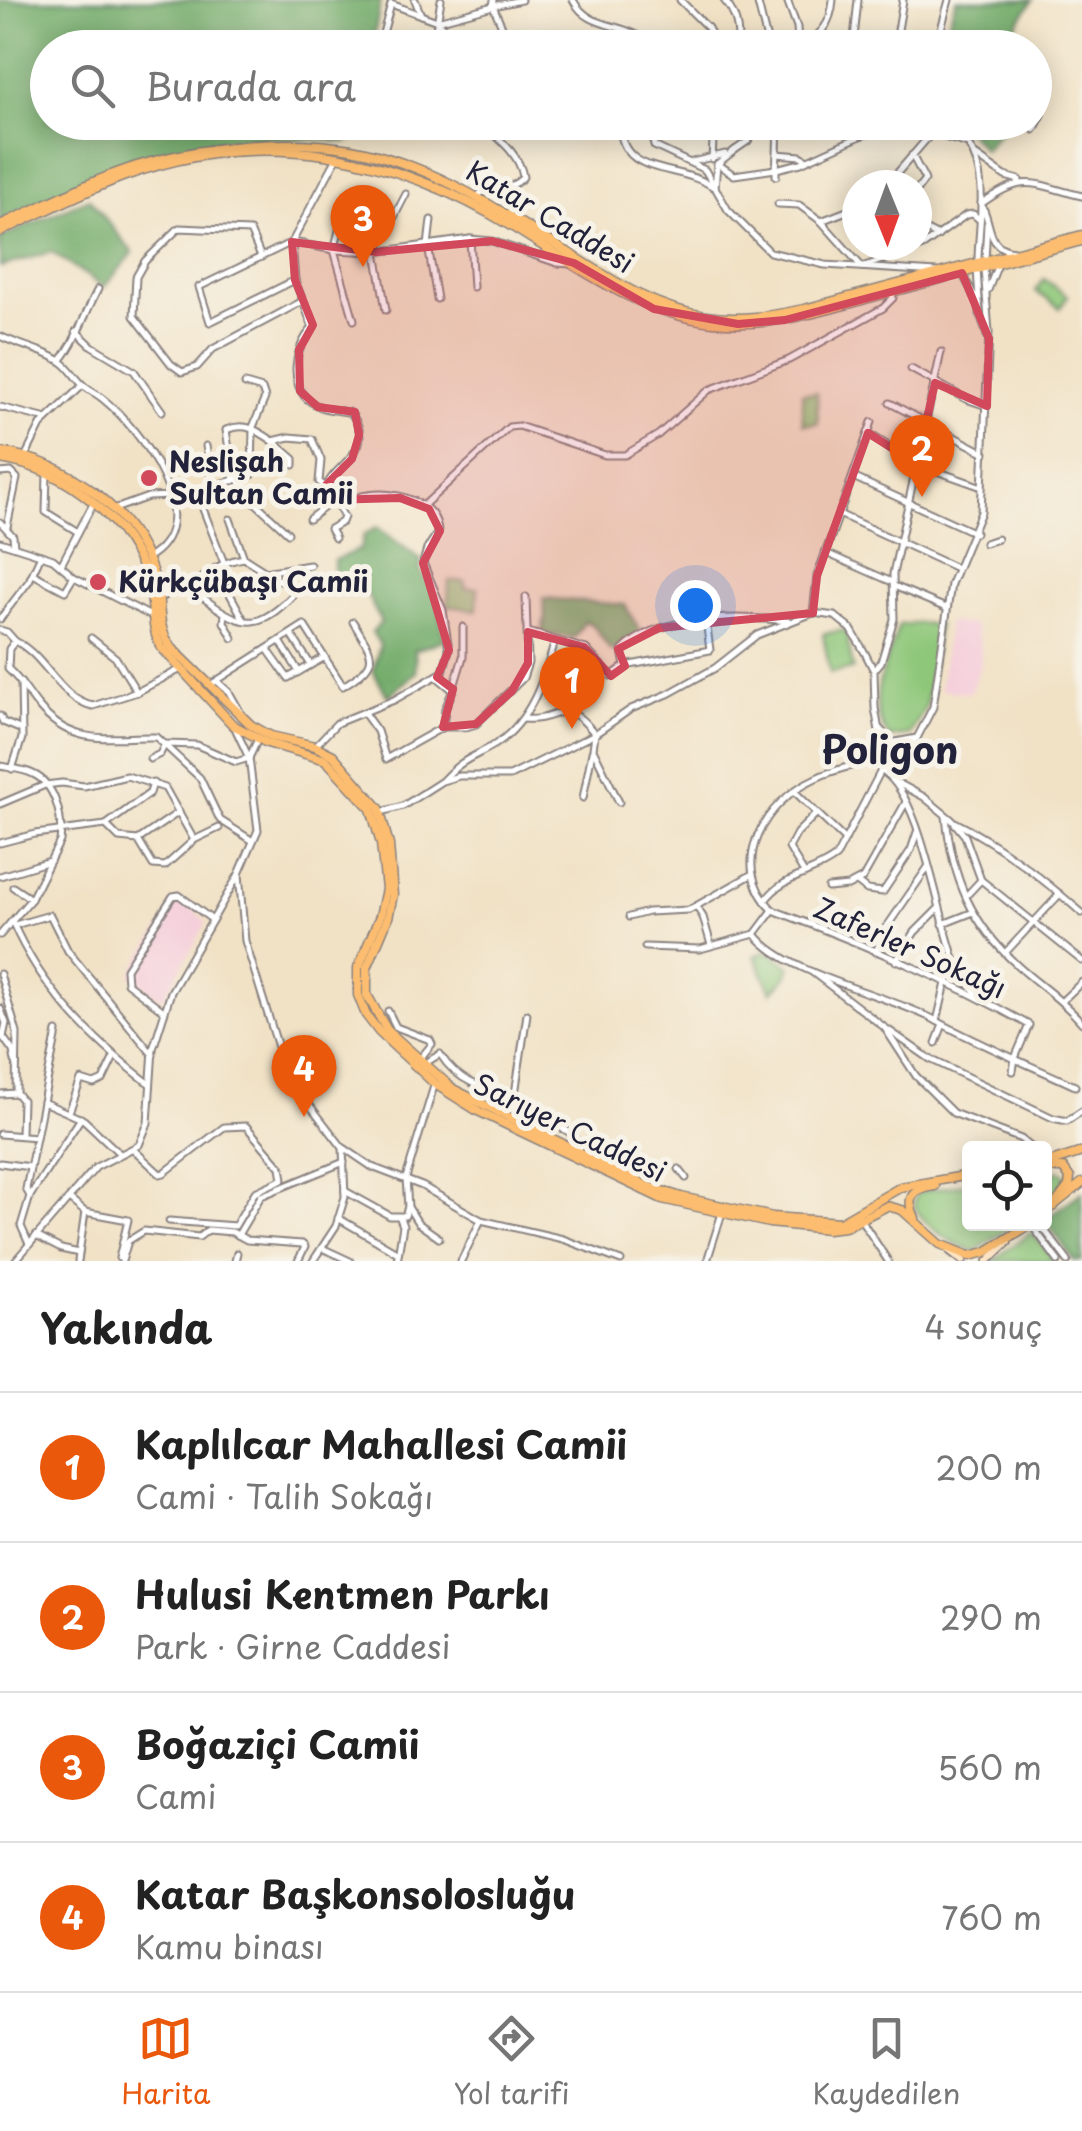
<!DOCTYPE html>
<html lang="tr">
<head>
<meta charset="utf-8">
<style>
  body { margin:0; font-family:"Playpen Sans",sans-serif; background:#f6f6f6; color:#222 }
  .controls { position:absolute; right:30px; bottom:30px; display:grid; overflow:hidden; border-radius:10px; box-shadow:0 5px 25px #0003 }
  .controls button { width:90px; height:90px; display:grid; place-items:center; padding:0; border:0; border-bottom:2px solid #e0e0e0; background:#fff; color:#222; font:50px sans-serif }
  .compass { position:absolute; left:842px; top:170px; width:90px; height:90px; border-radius:50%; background:#fff; box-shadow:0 5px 25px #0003; rotate:179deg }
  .you { position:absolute; left:695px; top:605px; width:35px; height:35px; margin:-25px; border:8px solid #fff; border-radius:50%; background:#1a73e8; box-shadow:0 0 0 15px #1a73e833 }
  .badge { display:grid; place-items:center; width:65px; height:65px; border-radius:50%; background:#ea580c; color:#fff; font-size:32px; font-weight:700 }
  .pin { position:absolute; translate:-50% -82px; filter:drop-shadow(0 2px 5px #0008) }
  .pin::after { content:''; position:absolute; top:52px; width:35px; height:30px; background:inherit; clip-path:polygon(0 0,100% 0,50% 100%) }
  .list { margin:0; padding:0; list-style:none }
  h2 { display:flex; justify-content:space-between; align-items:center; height:130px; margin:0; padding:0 40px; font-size:42px }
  h2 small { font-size:32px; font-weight:400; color:#767676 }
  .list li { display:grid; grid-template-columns:65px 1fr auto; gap:30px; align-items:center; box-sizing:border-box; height:150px; padding:0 40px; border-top:2px solid #e0e0e0 }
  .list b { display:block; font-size:38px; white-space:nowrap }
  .list p { margin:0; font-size:32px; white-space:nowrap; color:#767676 }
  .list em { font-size:32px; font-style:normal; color:#767676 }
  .icon { flex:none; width:55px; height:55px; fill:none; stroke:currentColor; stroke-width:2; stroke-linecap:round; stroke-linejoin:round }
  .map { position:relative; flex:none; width:1082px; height:1261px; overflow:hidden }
  .search { position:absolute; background:#fff; box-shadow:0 5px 25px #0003; left:30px; right:30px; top:30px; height:110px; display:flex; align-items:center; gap:25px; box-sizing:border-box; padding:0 35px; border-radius:55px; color:#767676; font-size:38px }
  .sheet { height:730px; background:#fff }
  nav { display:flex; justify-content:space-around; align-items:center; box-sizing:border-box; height:140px; border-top:2px solid #e0e0e0; background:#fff; font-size:28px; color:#767676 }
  nav a { display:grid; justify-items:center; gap:5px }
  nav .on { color:#ea580c }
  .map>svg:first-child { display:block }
</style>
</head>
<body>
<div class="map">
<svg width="1082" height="1261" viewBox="0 0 1082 1261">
  <rect width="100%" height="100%" fill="#f7f3e8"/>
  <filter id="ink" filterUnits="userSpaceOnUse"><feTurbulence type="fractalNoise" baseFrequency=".01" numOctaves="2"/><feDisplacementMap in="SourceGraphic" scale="20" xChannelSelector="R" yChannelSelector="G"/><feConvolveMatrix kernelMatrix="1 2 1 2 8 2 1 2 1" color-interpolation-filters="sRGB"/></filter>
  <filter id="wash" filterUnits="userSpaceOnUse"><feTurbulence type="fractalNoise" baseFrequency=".0048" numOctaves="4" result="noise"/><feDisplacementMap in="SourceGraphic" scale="40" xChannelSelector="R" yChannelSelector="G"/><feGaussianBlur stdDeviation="2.25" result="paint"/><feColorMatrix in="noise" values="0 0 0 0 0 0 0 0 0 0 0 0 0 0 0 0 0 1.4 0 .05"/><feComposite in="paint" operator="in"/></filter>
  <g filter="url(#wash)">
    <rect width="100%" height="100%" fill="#f1e2c6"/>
    <g fill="#f5cfdb">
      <polygon points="948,622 974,625 980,643 981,664 970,693 940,690"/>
      <polygon points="179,899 207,922 162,1000 130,975"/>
    </g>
    <g fill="#8fc77a" stroke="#58745a" stroke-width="2.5">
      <polygon points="1044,279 1068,296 1060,308 1035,291"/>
      <polygon points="802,393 817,393 818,423 803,424"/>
      <polygon points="449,581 465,581 465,588 478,588 477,610 448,606"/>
      <path d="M 918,623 L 938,625 L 926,706 L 910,735 L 890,738 C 861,704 888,661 899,625 Z"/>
      <polygon points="846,630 853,669 830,673 823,634"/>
      <polygon points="767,951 790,966 786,978 772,992 755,956"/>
      <polygon points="1060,1171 1066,1176 1062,1188 1045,1202 1045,1172"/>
      <path d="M 969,1183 L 970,1224 L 1016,1224 L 975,1251 C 953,1245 923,1226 914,1205 L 916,1195 L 923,1191 Z"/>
      <polygon points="1032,1232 1055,1261 992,1261"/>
    </g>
    <g fill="#73ac6a" stroke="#4a6752" stroke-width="2.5">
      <path d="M 0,0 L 381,0 L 372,47 L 48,48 L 48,122 L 356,123 L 352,138 L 347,142 C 274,136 208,135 139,161 L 133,158 L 118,167 L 0,221 Z"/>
      <polygon points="956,0 1033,0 1010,35 1008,47 949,47 948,24"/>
      <polygon points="961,123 1006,123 984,150"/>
      <polygon points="89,198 133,253 104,287 51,252 0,267 0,238"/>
      <polygon points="377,527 421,560 420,570 438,601 444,640 415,650 416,672 388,697 373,671 380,645 372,632 381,622 359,579 334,582 334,560 361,549 364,535"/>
      <polygon points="543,598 625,605 642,634 611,651 594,626 585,621 574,638 542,634 545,616"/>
      <polygon points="1082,1192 1082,1261 1074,1261 1045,1219"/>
    </g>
  </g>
  <g filter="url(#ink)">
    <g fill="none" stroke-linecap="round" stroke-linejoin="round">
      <defs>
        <g id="minor">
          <polyline points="415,0 421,15"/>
          <path d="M 573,0 C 591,33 626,19 655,48"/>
          <polyline points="680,0 708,28 718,48"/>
          <path d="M 724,0 C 736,14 740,29 737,48"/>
          <polyline points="757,0 769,48"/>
          <polyline points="787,0 797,27 798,45"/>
          <polyline points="438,23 465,48"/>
          <path d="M 797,46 C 820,38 831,25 833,0"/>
          <polyline points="379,48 391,4 437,21 493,6 494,0"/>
          <polyline points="422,48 435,35 441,0"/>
          <polyline points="517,48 504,31 493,6 521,0"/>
          <polyline points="895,48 903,0"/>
          <polyline points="940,48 941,29 949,0"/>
          <path d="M 620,122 C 619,179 678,162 715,188 L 717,164 L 735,150"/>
          <polyline points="649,122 654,146 705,170 728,210 770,252 825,265 937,272"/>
          <polyline points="955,122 968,144"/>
          <polyline points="1034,130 1042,115 1034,109"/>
          <polyline points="735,150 748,141 761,122"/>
          <polyline points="777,154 778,122"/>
          <polyline points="912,155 925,180 917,190"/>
          <polyline points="975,155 1005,176 1019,180"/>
          <polyline points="712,159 714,122"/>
          <polyline points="807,160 801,156 777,154 776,169 801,163 865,134"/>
          <polyline points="692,162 725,154"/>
          <polyline points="718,164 734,175 776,169 776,176"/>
          <polyline points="887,185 930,135"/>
          <path d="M 477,197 C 490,181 509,194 523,177 C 520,154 498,138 481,122"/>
          <polyline points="778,204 799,205 821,221 857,207"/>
          <path d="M 981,204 C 1026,171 1034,185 1082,196"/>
          <polyline points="431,220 428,246 437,299"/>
          <polyline points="821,221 862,267 923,246 966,215 973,214 980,220"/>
          <polyline points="917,225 938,236"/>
          <polyline points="470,239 473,287"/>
          <polyline points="261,257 250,231 179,228 145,261 136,277 134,316 171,364 182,372 197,367 213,349 303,301"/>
          <polyline points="295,280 210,322 199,287 292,242 334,250 376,252 470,239 492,241 557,263 571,264"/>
          <polyline points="386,310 376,252 406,194"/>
          <polyline points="354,320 334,250 340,227 362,185"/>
          <polyline points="76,331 92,346 134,371 162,411"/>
          <path d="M 0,336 C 17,345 50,352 63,363 C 71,369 76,379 84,386 C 90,391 97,394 103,399 C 140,429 211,522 147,558"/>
          <path d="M 61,360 C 77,340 85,313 98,289"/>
          <polyline points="911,369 966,399 987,406"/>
          <polyline points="890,403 985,453"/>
          <polyline points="0,407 47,419"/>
          <polyline points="868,433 917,464 982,487"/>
          <polyline points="273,441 294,459 294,465"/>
          <polyline points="206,446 213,486"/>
          <polyline points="25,457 41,425 83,385"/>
          <polyline points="47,472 46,512 78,532"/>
          <polyline points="0,473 11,472 17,478 7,527"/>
          <polyline points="853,477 975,533"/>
          <polyline points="239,480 246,494 288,533"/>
          <path d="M 234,481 L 226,430 C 245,422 257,430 273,441 L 290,437 L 312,439 L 321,460 L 319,482 L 325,486"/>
          <polyline points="173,504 213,486 252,475 253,427 265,398 262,389 245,384"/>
          <polyline points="424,505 509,427 519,426 605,455 625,455 658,435 709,390 789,360 883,308 893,298 892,292"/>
          <polyline points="203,509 224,563"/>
          <polyline points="112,510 148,497 172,496"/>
          <polyline points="841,515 956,568"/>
          <polyline points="230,519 244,558"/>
          <polyline points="309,519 330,503"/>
          <polyline points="0,522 13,536 14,546"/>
          <polyline points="335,538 330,529 342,522 344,517 337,505"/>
          <polyline points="0,542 53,559 74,577 153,617"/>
          <polyline points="985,543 997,539"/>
          <polyline points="826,553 892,582"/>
          <polyline points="61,565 93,504"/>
          <polyline points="216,568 244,620"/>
          <polyline points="270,571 310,565"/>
          <polyline points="33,574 65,591 73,578"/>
          <polyline points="894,586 946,608"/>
          <path d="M 191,589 C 206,573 222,561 244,558 L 280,581"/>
          <polyline points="196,592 221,576"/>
          <path d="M 159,599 C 167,594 179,586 189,588 C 196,590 203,598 209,602 C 245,629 261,628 292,596"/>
          <polyline points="813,613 817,576 872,422"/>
          <polyline points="225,614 224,622 233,638"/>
          <polyline points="0,619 29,581 41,555"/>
          <polyline points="0,630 7,632 15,641"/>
          <path d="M 528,632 L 586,649 L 611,676 L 625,666 L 622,651 C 656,613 742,616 789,621"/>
          <polyline points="291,634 311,665"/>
          <polyline points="91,638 116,658 137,692"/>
          <polyline points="280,641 299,672"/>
          <polyline points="268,650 288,678 325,657"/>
          <polyline points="625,666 710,650 706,620"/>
          <path d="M 181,669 L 137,692 L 93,706 C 59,699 46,656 15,641 L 9,649 L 8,669 C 21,680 28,694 38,706 C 73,748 109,736 156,737 L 200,778 L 220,820 L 253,841"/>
          <polyline points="875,669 881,662 894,619 893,574 941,352"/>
          <polyline points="218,682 229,692 242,715"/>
          <path d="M 210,685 L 304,625 L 343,686 C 381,662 375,657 353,622"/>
          <polyline points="453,690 463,657 463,627"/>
          <polyline points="570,712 573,685 586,649"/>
          <polyline points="364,713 377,731 386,759 443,727 445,709 453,690 437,677"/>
          <polyline points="0,716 3,722 22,730"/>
          <path d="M 523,719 C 563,723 561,692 595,734 L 593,749 L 619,802"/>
          <polyline points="443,727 466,727 476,724 523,678 528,663 526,597"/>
          <polyline points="880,729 896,747 896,754"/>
          <polygon points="917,738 892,758 882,755 885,744"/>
          <path d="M 315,746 L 337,723 L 394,700 L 443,672 L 449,650 L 443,610 L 423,563 L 427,549 L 438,532 C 437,501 395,491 368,495 C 357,496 347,501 337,505 L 328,500 C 314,468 384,459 351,413 C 337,409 323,411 311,402 C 287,386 295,345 313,328 L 295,280 L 292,242 L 338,156"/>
          <path d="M 883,756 C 861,765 836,768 816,778 C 765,801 726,864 773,910 C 860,943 948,979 1029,1025 L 1015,1058 L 1013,1071"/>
          <polyline points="150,759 160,754 165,744 197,745 236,762 249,758"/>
          <path d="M 0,766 C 10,768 24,769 33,774 C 56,784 63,819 60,841 L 31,899 L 12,921 C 41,989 92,1040 150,1084"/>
          <polyline points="12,769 22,738 21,683"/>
          <path d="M 882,771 C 921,793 938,917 955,961 C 960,973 969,984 977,994"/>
          <path d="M 443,780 C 463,758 473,758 496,744 C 531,721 544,679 555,641"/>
          <polyline points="898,783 924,797 952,820 965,836 981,880 1082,961"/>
          <polyline points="795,792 845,840"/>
          <polyline points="583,798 592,752"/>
          <polyline points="0,804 45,785 62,783 84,786 127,776 165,788 194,840 165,866 153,865 138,840 119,838 106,825"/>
          <polyline points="381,812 403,806 442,781 459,776 510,776 595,734 631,709 668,694 715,668 757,635 813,613 835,616 851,629 865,653 874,671 875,708 882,748 866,763"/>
          <path d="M 946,816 C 952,879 971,923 1018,966 C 1040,986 1063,1000 1082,1023"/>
          <path d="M 955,822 C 1001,845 1043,879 1082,913"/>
          <polyline points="138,840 179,812"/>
          <polyline points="194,840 219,828"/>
          <polyline points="0,843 35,834 106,825 150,793 153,783"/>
          <polyline points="804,873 789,848 797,833 816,814"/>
          <polyline points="239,874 245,941 287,1076 343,1148 345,1197 336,1226 313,1261"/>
          <polyline points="0,876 50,861"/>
          <polyline points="858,883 867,890 883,892 911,850 917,832"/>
          <polyline points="13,887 31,899"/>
          <polyline points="828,888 848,886 863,878 906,802"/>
          <polyline points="966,896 981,880"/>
          <path d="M 765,901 C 782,876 813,875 836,857 L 887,759"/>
          <polyline points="696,906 703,917 711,945"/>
          <polyline points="629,917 648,912 689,910 751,875"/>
          <polyline points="943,924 971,913"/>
          <polyline points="15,925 50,915 68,951 153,1055"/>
          <path d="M 755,934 C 786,975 887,994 935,1020 C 980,1045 1028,1064 1075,1086"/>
          <polyline points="0,935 12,921"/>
          <polyline points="645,947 700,949 755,934 773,910"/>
          <polyline points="876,952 886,928 928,867"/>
          <polyline points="1005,953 1060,894"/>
          <polyline points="896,961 915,932 939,908"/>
          <polyline points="812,972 884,1027 916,1076 953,1113 1021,1139 1032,1148"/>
          <polyline points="0,974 17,1033 16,1093 22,1100 21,1134"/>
          <polyline points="1063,1000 1082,982"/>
          <polyline points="0,1008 6,1023 3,1037"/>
          <polyline points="388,1011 396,1027 430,1040 432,1044 419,1060"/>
          <polyline points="165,1012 127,983 126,969 173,896 179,895 211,919"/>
          <polyline points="937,1021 946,983 957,966"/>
          <polyline points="887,1029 930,1059 1053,1118 1067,1121 1082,1111"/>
          <polyline points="0,1033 13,1051 15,1061"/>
          <polyline points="936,1043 942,1027"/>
          <path d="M 424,1064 L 440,1054 C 458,1083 483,1089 515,1094 L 527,1014"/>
          <polyline points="0,1094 16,1093"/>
          <polyline points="43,1102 57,1032"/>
          <polyline points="69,1112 81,1080 94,1084 103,1080 114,1057"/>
          <path d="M 542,1132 L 550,1124 C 567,1129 579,1135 580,1154"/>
          <polyline points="0,1134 36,1137"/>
          <polyline points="344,1148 372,1167 422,1186 481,1220 563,1239 621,1261"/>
          <polyline points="133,1149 160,1174 164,1173 224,1127 246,1126 281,1167 283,1179 255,1192 235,1226 169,1221"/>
          <polyline points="0,1163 30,1167"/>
          <polyline points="679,1169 686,1178"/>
          <polyline points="345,1191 390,1216 405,1216 408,1207 406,1178 434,1086"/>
          <polyline points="30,1196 26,1189 43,1102 84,1120 119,1153"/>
          <polyline points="69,1199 85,1212 128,1220 119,1258"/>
          <polyline points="408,1207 418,1223 439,1238"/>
          <polyline points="338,1218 398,1253"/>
          <polyline points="860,1218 888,1261"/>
          <polyline points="1031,1224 1058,1261"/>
          <polyline points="1040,1224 1068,1261"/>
          <polyline points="238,1235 261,1196 344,1162"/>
          <polyline points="36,1236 61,1249 79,1253"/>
          <polyline points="29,1244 21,1226 30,1196 81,1118"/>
          <polyline points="322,1248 350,1261"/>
          <polyline points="78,1261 85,1212"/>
          <polyline points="122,1261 128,1241 144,1231 199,1237 208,1230 232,1232 247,1240 302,1244 305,1247 298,1261"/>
          <polyline points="235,1261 237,1253"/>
          <polyline points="397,1261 403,1226 400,1218"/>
          <polyline points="461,1261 481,1220"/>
          <polyline points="707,1261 722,1213"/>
        </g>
        <g id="tertiary">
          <polyline points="853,48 858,0"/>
          <path d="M 857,122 L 865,134 L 916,129 L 968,144 C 990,178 978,224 978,262"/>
          <path d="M 981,204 C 993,223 985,248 1014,251"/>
          <polyline points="985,260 987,224"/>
          <polyline points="977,269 980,314 987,336"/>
          <polyline points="962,273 977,301"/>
          <polyline points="988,290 998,264"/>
          <polyline points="917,738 933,707 951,584 981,512 989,332 984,269"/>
          <polyline points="249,758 258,739"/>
          <polyline points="15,1261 96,1167 139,1145 148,1123 153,1049 171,992 239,874 258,830 249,758 235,728"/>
        </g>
        <g id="secondary">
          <polyline points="950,1251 963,1261"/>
          <polyline points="988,1261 1008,1242"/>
        </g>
        <g id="primary">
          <path d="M 0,225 C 48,204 96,177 147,163 C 206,146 290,138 351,149 C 432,164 501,211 569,253 C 612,280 654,309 706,316 C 739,321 772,316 804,309 L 1082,235"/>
          <path d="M 0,232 C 41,213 82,192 125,176 C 264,125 394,154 516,229 C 578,267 639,314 713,322 C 772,329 828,309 884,294 C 950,277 1016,258 1082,241"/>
          <path d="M 0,452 C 70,462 139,513 156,584 C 162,606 156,631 173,649 L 251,725 L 271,736 L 315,746 L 333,755 L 379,808 L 389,845 L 393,895 L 388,918 L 367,968 L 367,995 L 387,1030 L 453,1089 L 647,1186 L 681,1197 L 773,1217 L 840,1222 L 901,1187 L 970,1175"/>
          <path d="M 0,459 C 67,469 130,520 149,586 C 155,607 150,628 161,647 L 233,725 L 267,743 L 326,760 L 371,809 L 381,844 L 386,889 L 380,916 L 358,968 L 358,995 L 366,1015 L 379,1032 L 435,1084 L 478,1111 L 662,1199 L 769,1223 L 827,1229 L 845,1227 L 887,1206 L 902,1210 L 940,1244 L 970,1256 L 986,1252 L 1031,1224"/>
          <polyline points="1048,1163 1082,1152"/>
          <polyline points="1044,1168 1063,1168 1070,1178 1069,1186 1054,1206"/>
          <polyline points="1044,1213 1082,1183"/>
          <path d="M 915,1218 C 904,1196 914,1189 935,1186"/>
        </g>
      </defs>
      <use href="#minor" stroke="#8a8280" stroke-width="9"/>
      <use href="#tertiary" stroke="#8a8280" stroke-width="9"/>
      <use href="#secondary" stroke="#8a8280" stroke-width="10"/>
      <use href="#primary" stroke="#8a8280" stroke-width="11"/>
      <use href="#minor" stroke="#fff" stroke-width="5"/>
      <use href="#tertiary" stroke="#fff" stroke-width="5"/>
      <use href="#secondary" stroke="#fee5c5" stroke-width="6"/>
      <use href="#primary" stroke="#fcbd6f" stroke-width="8"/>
    </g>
  </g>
  <path fill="#d1495b" fill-opacity="0.2" stroke="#d1495b" stroke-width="8" stroke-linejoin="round" d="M 492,241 L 574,263 L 654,309 L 738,324 L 785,320 L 962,273 L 989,339 L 987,406 L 935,383 L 917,464 L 868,433 L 817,576 L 813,613 L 659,628 L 618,649 L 625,666 L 611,676 L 584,647 L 528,632 L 528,663 L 512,691 L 476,724 L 443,727 L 453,689 L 437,677 L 449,650 L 423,563 L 440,531 L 429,509 L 400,498 L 328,500 L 325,486 L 352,459 L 359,435 L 355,412 L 318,407 L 300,391 L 299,350 L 313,325 L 295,280 L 292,242 L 376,252 Z"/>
  <g fill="#d1495b" stroke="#f7f3e8" stroke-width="4">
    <circle cx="149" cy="478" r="10"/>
    <circle cx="98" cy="582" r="10"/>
  </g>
  <g text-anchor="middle" stroke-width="10" stroke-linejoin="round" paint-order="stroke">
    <g font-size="28" fill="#22223b" stroke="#f7f3e8">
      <text transform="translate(550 217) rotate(31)" y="10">Katar Caddesi</text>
      <text transform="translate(910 948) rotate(24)" y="10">Zaferler Sokağı</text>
      <text transform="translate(570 1128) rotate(26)" y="10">Sarıyer Caddesi</text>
    </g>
    <g font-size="28" font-weight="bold" fill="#22223b" stroke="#f7f3e8" text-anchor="start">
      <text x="169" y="472">Neslişah<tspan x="169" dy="32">Sultan Camii</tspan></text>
      <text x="118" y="592">Kürkçübaşı Camii</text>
    </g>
    <g font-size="38" font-weight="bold" fill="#22223b" stroke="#f7f3e8">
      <text x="890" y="764">Poligon</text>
    </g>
  </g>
</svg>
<div class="controls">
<button><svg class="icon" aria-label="locate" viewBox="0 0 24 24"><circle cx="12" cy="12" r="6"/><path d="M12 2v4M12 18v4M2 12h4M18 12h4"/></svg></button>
</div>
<svg class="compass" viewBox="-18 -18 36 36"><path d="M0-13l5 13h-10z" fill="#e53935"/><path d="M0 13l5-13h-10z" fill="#767676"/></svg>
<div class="you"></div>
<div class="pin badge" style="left:572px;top:729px">1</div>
<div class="pin badge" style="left:922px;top:497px">2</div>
<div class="pin badge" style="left:363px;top:267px">3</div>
<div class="pin badge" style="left:304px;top:1117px">4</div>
<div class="search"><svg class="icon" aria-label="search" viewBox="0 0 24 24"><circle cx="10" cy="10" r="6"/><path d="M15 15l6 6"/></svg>Burada ara</div>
</div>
<section class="sheet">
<h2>Yakında<small>4 sonuç</small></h2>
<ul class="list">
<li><span class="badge">1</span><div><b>Kaplılcar Mahallesi Camii</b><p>Cami · Talih Sokağı</p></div><em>200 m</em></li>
<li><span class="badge">2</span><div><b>Hulusi Kentmen Parkı</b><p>Park · Girne Caddesi</p></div><em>290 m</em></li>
<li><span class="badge">3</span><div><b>Boğaziçi Camii</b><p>Cami</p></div><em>560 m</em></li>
<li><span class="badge">4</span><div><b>Katar Başkonsolosluğu</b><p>Kamu binası</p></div><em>760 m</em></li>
</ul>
</section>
<nav>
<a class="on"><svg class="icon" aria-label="map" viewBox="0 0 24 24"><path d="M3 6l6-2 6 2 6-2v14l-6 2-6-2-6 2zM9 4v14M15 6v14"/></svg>Harita</a>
<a><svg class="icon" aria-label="directions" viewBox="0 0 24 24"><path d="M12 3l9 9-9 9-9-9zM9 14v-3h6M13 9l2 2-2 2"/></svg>Yol tarifi</a>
<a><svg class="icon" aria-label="saved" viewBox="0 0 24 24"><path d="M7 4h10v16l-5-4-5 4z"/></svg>Kaydedilen</a>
</nav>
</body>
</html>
